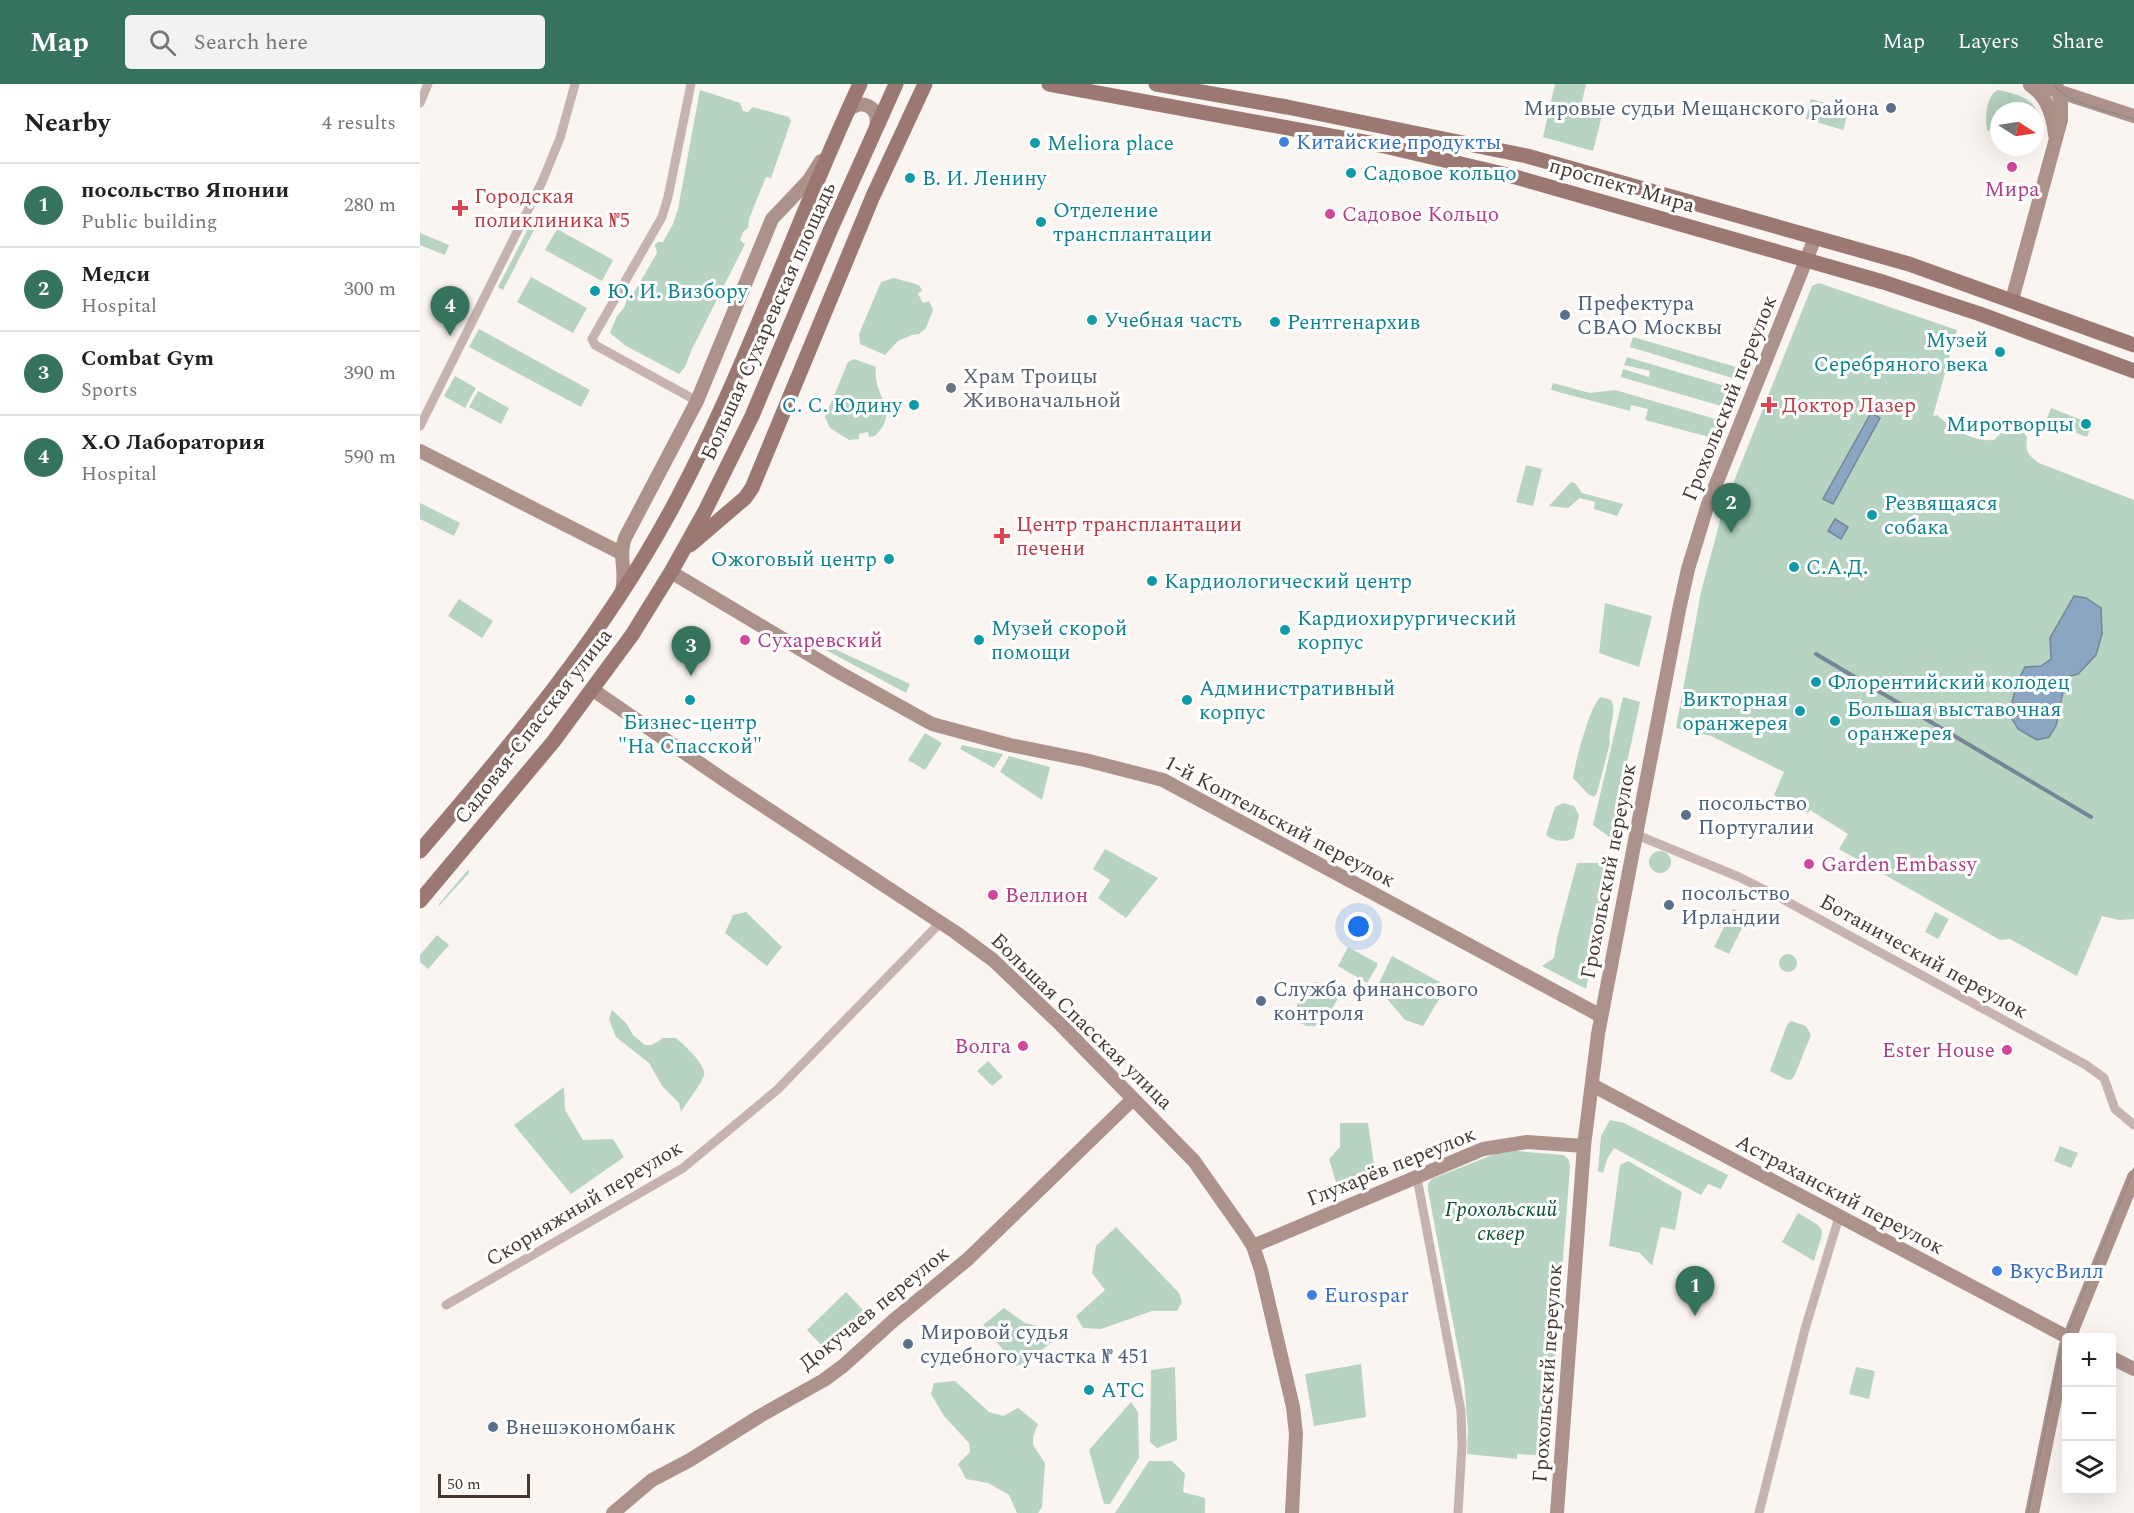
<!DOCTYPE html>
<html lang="en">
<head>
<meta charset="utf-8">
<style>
  body { margin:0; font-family:Spectral,serif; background:#f2f2f2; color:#202124 }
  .controls { position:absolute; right:18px; bottom:18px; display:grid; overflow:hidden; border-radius:6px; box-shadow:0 6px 24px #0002 }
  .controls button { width:54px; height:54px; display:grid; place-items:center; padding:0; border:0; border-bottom:2px solid #e0e0e0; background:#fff; color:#202124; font:30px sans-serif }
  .compass { position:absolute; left:1570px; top:18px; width:54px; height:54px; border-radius:50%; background:#fff; box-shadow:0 6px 24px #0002; rotate:102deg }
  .scale { position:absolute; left:18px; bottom:15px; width:92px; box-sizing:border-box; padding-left:6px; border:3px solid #453931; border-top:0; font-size:16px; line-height:21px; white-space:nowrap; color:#453931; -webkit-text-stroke:4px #fff; paint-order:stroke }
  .you { position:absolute; left:939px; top:843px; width:21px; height:21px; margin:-15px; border:4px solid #fff; border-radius:50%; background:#1a73e8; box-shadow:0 0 0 9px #1a73e833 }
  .badge { display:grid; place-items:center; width:39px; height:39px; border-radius:50%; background:#36735d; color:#fff; font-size:20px; font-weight:700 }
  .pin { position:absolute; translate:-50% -50px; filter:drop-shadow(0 2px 3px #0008) }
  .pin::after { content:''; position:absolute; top:32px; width:21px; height:18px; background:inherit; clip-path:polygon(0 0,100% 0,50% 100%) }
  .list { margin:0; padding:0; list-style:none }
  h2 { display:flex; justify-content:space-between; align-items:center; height:78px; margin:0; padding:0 24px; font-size:26px }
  h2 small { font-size:20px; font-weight:400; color:#757577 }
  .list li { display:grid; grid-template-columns:39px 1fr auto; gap:18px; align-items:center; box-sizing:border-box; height:84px; padding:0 24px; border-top:2px solid #e0e0e0 }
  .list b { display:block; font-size:22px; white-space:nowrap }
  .list p { margin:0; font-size:20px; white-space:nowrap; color:#757577 }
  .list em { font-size:20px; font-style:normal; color:#757577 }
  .icon { flex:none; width:33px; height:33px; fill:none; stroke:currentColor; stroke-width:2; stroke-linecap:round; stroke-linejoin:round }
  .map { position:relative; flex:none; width:1714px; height:1429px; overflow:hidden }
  header { display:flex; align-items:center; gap:36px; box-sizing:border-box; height:84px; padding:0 30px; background:#36735d; color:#fff }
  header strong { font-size:28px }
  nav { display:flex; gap:33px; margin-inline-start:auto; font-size:21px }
  .search { width:420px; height:54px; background:#f2f2f2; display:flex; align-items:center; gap:15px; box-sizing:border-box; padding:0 21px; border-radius:6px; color:#757577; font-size:22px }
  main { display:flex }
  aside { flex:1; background:#fff }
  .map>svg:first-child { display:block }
</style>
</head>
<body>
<header>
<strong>Map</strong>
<div class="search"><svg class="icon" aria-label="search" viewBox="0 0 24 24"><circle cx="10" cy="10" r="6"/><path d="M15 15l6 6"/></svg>Search here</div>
<nav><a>Map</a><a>Layers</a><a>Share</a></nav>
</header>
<main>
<aside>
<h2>Nearby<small>4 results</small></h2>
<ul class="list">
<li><span class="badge">1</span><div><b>посольство Японии</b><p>Public building</p></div><em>280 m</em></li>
<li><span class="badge">2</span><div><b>Медси</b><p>Hospital</p></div><em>300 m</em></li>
<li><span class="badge">3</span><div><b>Combat Gym</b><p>Sports</p></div><em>390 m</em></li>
<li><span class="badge">4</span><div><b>X.O Лаборатория</b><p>Hospital</p></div><em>590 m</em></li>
</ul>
</aside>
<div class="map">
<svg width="1714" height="1429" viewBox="0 0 1714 1429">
  <rect width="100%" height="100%" fill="#fbf5f1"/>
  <g fill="#b7d3c1">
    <polygon points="1135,0 1166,0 1161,22 1183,27 1173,67 1123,53"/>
    <polygon points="280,6 320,19 323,27 328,28 333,23 369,33 371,37 351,94 346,93 329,135 328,144 323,148 320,156 325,160 272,265 265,283 259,290 206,262 190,249 197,232 204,224 207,215 210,215 237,169 235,161 238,158 243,158 253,140 258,125"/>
    <path d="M 1578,6 C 1597,10 1616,14 1620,36 C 1621,43 1620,49 1615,54 L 1615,27 L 1579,27 L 1579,50 L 1567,46 C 1565,34 1566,11 1578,6 Z"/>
    <polygon points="1391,15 1429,26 1423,46 1386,35"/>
    <polygon points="111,139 116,142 83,206 78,203"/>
    <polygon points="137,145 193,176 182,197 125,166"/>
    <polygon points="0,149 29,161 25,171 0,161"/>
    <polygon points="111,193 167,224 153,249 97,218"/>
    <polygon points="474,194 499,201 502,206 498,210 503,219 509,217 513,226 506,244 499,250 492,251 478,257 465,271 440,260 439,250 461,198"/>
    <path d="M 1399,199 L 1537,246 L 1513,332 L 1517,331 C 1532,345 1553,358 1574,356 L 1584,346 L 1603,348 L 1607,353 C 1605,368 1608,371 1619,379 L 1714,416 L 1714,835 L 1699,836 L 1682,832 L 1657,892 L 1590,855 L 1580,856 L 1419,765 L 1428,750 L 1390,726 L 1388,729 L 1354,711 L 1364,688 L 1291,652 L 1256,644 L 1281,508 L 1304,422 L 1392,202 Z"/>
    <polygon points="59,245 170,306 161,323 49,263"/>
    <polygon points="1213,253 1316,283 1312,294 1210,263"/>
    <polygon points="1207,273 1308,303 1301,322 1201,293 1203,285 1229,293 1230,287 1204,281"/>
    <path d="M 434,275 L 456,283 C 452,313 482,326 455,352 L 449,353 L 448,348 L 439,350 L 439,355 L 429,356 L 410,344 L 405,333 L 428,278 Z"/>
    <polygon points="35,292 56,304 45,324 24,312"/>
    <polygon points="1133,299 1170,309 1195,306 1299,336 1293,354 1225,336 1228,325 1211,321 1210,327 1131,306"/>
    <polygon points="58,307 89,324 81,340 49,323"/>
    <polygon points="1631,324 1672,340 1667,353 1626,337"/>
    <polygon points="1106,381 1122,385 1113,422 1096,418"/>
    <polygon points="1151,398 1155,399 1162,409 1203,420 1197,432 1174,425 1175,418 1160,414 1148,424 1129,422"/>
    <polygon points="0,419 40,439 34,452 0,435"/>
    <polygon points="39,515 73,537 62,554 28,532"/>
    <polygon points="1185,519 1232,532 1219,583 1179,569"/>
    <polygon points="391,554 490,600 486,609 391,558"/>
    <path d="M 1181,613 L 1191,616 C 1198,629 1187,644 1190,659 L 1177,709 L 1174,713 L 1168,710 L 1153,694 C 1155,679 1170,620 1181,613 Z"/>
    <polygon points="1203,613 1220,618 1191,754 1173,741"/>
    <polygon points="505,649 522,659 505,686 488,676"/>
    <polygon points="542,661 583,670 574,684 540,665"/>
    <polygon points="589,672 630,683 622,716 580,688"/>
    <path d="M 1143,719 L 1154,722 L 1159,731 L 1154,754 C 1146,759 1133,757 1126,751 L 1135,723 Z"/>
    <polygon points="685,765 738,794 706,834 678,814 690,796 673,785"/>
    <circle cx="1240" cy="778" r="11"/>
    <polygon points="1157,779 1192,779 1166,905 1122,882 1134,874 1137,854"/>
    <polygon points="49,786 49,789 19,822 19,820 47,787"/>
    <polygon points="1313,825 1328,832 1309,870 1294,863"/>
    <polygon points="326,828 362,863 347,882 305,849 313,831"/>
    <polygon points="1515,828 1529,835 1518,855 1505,848"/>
    <polygon points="17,851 29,861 8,885 0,878 0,871"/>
    <polygon points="928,863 957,879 957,882 947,899 918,882"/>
    <circle cx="1368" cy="879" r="9"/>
    <polygon points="972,872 1027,902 1003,942 985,936 957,903"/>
    <path d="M 896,898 L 902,900 L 920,911 L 910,928 L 896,942 L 886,942 L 875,935 C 875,922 882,901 896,898 Z"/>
    <path d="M 192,926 L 206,939 L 213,951 L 225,961 L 232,961 L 243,954 L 256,954 C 264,961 286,980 284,991 C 284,996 265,1021 261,1028 L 259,1019 L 242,1002 L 229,979 L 196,953 L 189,935 Z"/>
    <polygon points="1371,937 1386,942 1391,951 1374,993 1370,996 1365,995 1350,987 1367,941"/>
    <polygon points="568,977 583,993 572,1002 557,987"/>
    <polygon points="144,1003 145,1026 163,1056 193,1055 204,1073 151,1110 94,1041"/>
    <polygon points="1190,1036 1204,1039 1308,1091 1301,1105 1288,1100 1281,1111 1194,1064 1187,1075 1183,1089 1178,1087 1181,1052"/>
    <polygon points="920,1039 948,1039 956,1094 919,1108 909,1075 920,1063"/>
    <polygon points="1640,1062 1658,1069 1651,1084 1634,1077"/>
    <polygon points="1096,1067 1144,1071 1149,1076 1150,1083 1128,1372 1097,1370 1097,1375 1047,1370 1048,1346 1044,1297 1008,1106 1008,1100 1012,1095 1077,1069"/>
    <polygon points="1208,1077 1262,1108 1255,1146 1241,1143 1232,1182 1220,1169 1189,1162 1200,1081"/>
    <path d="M 1378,1129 C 1410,1147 1404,1143 1394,1177 L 1362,1158 Z"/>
    <polygon points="696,1143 759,1209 762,1218 757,1227 732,1227 681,1245 663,1244 656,1232 685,1206 672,1189 676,1162"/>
    <polygon points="426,1208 446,1229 407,1267 387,1246"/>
    <polygon points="584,1224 605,1239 638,1247 640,1252 605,1279 596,1282 563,1241"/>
    <polygon points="941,1280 946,1333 894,1342 885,1290"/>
    <polygon points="755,1283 757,1356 737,1364 730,1358 731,1286"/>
    <polygon points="1436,1283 1455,1287 1449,1315 1429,1310"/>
    <polygon points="535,1297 569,1328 583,1332 598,1324 618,1340 613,1353 613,1361 625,1379 622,1423 618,1429 597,1429 589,1411 568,1399 546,1395 538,1380 550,1368 549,1359 524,1332 511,1310 514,1299"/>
    <polygon points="711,1318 718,1328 719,1374 690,1420 684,1420 669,1366"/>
    <polygon points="729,1377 752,1377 765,1390 763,1408 785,1414 785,1429 695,1429"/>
  </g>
  <g fill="#8ba6c3" stroke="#768597" stroke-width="1.5">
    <polygon points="1451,329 1460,334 1413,420 1403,415"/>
    <polygon points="1415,435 1428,443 1421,455 1408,447"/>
    <polygon points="1654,512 1666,514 1681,524 1682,550 1676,571 1658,590 1646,593 1636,642 1629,653 1617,656 1598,645 1589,630 1597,599 1605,583 1621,582 1631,575 1630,554"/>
  </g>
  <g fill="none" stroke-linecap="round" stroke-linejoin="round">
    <polyline stroke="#768597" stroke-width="4" points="1396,570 1671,733"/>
    <g stroke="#c6b2ae" stroke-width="9">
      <polyline points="271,0 248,113 242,133 172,255 175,261 277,317"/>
      <polyline points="0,19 8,0"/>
      <polyline points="0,342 122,98 140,54 155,0"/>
      <polyline points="1217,751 1319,793 1357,812 1666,981 1684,994 1695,1025 1714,1041"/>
      <polyline points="997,1094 1041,1327 1042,1361 1038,1429"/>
      <polyline points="26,1221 263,1084 357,1006 520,839"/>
      <polyline points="1339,1429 1385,1245 1419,1133"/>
    </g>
    <g stroke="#ad918b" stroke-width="14">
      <polyline points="1616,0 1714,32"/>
      <path d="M 1610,1 C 1627,12 1633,31 1635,51"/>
      <path d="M 427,29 L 430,24 L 440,20 C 453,21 459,30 456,43"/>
      <polyline points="1592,216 1641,36 1641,20 1636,0"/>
      <polyline points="0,367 201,469"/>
      <polyline points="251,488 420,589 512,640 590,661 665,676 743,696 1181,932"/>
      <path d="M 202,507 C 207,488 198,472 205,454 L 277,317 L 352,135 L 389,96 L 401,77"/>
      <polyline points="173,606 307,698 535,848 573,876 641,941 774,1077 824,1148 833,1162 841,1186 873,1323 876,1350 872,1429"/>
      <polyline points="1172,1001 1649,1254"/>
      <polyline points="833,1162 1063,1065 1107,1058 1164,1062"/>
      <polyline points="1649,1254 1714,1093"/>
      <polyline points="1692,1274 1714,1285"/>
      <polyline points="193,1429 232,1396 270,1376 340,1332 404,1296 423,1282 474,1236 548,1175 713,1015"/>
      <polyline points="1137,1429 1164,1062 1178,950 1259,526 1268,485 1288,420 1395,154"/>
      <polyline points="1612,1429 1646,1261"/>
    </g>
    <g stroke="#9b7972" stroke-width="15">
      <polyline points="629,0 960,61 1092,92 1463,198 1560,230 1714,287"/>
      <polyline points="736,0 867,23 1107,72 1489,180 1714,261"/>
      <polyline points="270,461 325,414 332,404 453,112 505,0"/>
      <path d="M 0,767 C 93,659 182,553 250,428 C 325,290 374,141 440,0"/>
      <polyline points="0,817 133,658 212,551 251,488 284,429 332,332 410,147 476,0"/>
    </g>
    <g stroke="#948b85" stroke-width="1.5">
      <path d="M 1634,0 C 1645,20 1693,28 1714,35"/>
      <polyline points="1608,1429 1642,1262 1714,1084"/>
    </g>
  </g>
  <g fill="#5c6f8a" stroke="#fff" stroke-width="2">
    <circle cx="1471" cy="24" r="6"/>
    <circle cx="1145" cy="231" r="6"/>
    <circle cx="1266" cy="731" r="6"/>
    <circle cx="1249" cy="821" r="6"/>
    <circle cx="841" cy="917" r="6"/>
    <circle cx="488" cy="1260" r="6"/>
    <circle cx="73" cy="1343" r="6"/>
  </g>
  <g fill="#3f7fe0" stroke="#fff" stroke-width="2">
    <circle cx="864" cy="58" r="6"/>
    <circle cx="1577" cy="1187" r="6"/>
    <circle cx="892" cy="1211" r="6"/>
  </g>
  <g fill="#0f9aa8" stroke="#fff" stroke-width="2">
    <circle cx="615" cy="59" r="6"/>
    <circle cx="931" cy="89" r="6"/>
    <circle cx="490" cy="94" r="6"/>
    <circle cx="621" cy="138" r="6"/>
    <circle cx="175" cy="207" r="6"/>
    <circle cx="672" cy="236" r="6"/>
    <circle cx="855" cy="238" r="6"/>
    <circle cx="1580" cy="268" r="6"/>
    <circle cx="494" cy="321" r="6"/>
    <circle cx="1666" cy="340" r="6"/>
    <circle cx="1452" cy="431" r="6"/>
    <circle cx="469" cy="475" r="6"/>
    <circle cx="1374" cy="483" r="6"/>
    <circle cx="732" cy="497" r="6"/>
    <circle cx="865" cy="546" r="6"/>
    <circle cx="559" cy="556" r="6"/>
    <circle cx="1396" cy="598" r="6"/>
    <circle cx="270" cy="616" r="6"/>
    <circle cx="767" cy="616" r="6"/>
    <circle cx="1380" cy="627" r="6"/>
    <circle cx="1415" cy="637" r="6"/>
    <circle cx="669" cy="1306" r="6"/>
  </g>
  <g fill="#d1479c" stroke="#fff" stroke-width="2">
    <circle cx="1592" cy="83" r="6"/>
    <circle cx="910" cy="130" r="6"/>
    <circle cx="325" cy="556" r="6"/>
    <circle cx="1389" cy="780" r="6"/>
    <circle cx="573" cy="811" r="6"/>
    <circle cx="603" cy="962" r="6"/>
    <circle cx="1587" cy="966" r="6"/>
  </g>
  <g fill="#e0444e" stroke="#fff" stroke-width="2">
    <path d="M37 115h6v6h6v6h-6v6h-6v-6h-6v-6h6z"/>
    <path d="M1346 312h6v6h6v6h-6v6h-6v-6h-6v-6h6z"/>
    <path d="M579 443h6v6h6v6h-6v6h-6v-6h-6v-6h6z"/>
  </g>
  <circle fill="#6b7280" stroke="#fff" stroke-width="2" cx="531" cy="304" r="6"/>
  <g text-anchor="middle" stroke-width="6" stroke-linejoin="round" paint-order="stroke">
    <g font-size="21" fill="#4e5e75" stroke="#fff" text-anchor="start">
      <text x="1459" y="31" text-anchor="end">Мировые судьи Мещанского района</text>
      <text x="1157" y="226">Префектура<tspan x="1157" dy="24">СВАО Москвы</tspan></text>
      <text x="1278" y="726">посольство<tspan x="1278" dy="24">Португалии</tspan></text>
      <text x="1261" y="816">посольство<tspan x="1261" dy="24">Ирландии</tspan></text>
      <text x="853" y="912">Служба финансового<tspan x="853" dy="24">контроля</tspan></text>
      <text x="500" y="1255">Мировой судья<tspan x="500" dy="24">судебного участка № 451</tspan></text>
      <text x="85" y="1350">Внешэкономбанк</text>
    </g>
    <g font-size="21" fill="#366cbe" stroke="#fff" text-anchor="start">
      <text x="876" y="65">Китайские продукты</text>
      <text x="1589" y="1194">ВкусВилл</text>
      <text x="904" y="1218">Eurospar</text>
    </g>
    <g font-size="21" fill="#0d838f" stroke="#fff" text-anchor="start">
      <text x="627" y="66">Meliora place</text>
      <text x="943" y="96">Садовое кольцо</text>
      <text x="502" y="101">В. И. Ленину</text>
      <text x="633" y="133">Отделение<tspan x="633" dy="24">трансплантации</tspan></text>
      <text x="187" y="214">Ю. И. Визбору</text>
      <text x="684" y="243">Учебная часть</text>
      <text x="867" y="245">Рентгенархив</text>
      <text x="1568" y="263" text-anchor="end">Музей<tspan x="1568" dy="24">Серебряного века</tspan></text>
      <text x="482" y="328" text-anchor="end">С. С. Юдину</text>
      <text x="1654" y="347" text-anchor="end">Миротворцы</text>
      <text x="1464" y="426">Резвящаяся<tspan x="1464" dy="24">собака</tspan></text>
      <text x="457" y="482" text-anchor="end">Ожоговый центр</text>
      <text x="1386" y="490">С.А.Д.</text>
      <text x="744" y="504">Кардиологический центр</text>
      <text x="877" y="541">Кардиохирургический<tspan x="877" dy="24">корпус</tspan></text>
      <text x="571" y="551">Музей скорой<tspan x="571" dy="24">помощи</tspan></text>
      <text x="1408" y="605">Флорентийский колодец</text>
      <text x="779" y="611">Административный<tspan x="779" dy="24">корпус</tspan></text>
      <text x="1368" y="622" text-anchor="end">Викторная<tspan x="1368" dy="24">оранжерея</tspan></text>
      <text x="1427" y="632">Большая выставочная<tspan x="1427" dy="24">оранжерея</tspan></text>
      <text x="270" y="645" text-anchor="middle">Бизнес-центр<tspan x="270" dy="24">"На Спасской"</tspan></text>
      <text x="681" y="1313">АТС</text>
    </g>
    <g font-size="21" fill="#453931" stroke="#fff">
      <text transform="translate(1202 101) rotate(16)" y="7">проспект Мира</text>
      <text transform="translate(348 237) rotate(-66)" y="7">Большая Сухаревская площадь</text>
      <text transform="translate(1309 314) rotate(-68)" y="7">Грохольский переулок</text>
      <text transform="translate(113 642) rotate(-52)" y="7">Садовая-Спасская улица</text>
      <text transform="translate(860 737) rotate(28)" y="7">1-й Коптельский переулок</text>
      <text transform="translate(1188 787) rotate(-79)" y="7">Грохольский переулок</text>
      <text transform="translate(1504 872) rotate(29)" y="7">Ботанический переулок</text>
      <text transform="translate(662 937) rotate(44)" y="7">Большая Спасская улица</text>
      <text transform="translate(971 1082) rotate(-22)" y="7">Глухарёв переулок</text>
      <text transform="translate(1420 1110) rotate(28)" y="7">Астраханский переулок</text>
      <text transform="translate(164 1119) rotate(-31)" y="7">Скорняжный переулок</text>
      <text transform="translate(454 1224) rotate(-39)" y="7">Докучаев переулок</text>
      <text transform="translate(1127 1289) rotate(-86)" y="7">Грохольский переулок</text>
    </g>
    <g font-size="21" fill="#b23c85" stroke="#fff" text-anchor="start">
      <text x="1592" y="112" text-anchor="middle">Мира</text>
      <text x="922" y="137">Садовое Кольцо</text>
      <text x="337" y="563">Сухаревский</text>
      <text x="1401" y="787">Garden Embassy</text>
      <text x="585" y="818">Веллион</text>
      <text x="591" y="969" text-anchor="end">Волга</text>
      <text x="1575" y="973" text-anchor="end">Ester House</text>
    </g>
    <g font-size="21" fill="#be3a42" stroke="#fff" text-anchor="start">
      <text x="54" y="119">Городская<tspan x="54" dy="24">поликлиника №5</tspan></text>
      <text x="1362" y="328">Доктор Лазер</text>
      <text x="596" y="447">Центр трансплантации<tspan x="596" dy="24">печени</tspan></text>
    </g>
    <g font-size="21" fill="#5b616d" stroke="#fff" text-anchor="start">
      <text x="543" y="299">Храм Троицы<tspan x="543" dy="24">Живоначальной</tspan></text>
    </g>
    <g font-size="21" font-style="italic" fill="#0a4e30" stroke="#fff">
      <text x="1081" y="1132">Грохольский<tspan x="1081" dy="24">сквер</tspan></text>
    </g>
  </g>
</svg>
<div class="controls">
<button>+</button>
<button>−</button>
<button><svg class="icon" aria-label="layers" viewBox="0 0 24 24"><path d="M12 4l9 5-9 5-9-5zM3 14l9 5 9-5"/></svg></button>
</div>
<svg class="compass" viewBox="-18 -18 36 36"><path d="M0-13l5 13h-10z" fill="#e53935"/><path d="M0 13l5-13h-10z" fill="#757577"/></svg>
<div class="scale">50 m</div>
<div class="you"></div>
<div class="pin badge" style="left:1275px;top:1232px">1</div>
<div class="pin badge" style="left:1311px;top:449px">2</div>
<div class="pin badge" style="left:271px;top:592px">3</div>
<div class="pin badge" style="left:30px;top:252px">4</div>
</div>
</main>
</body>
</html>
